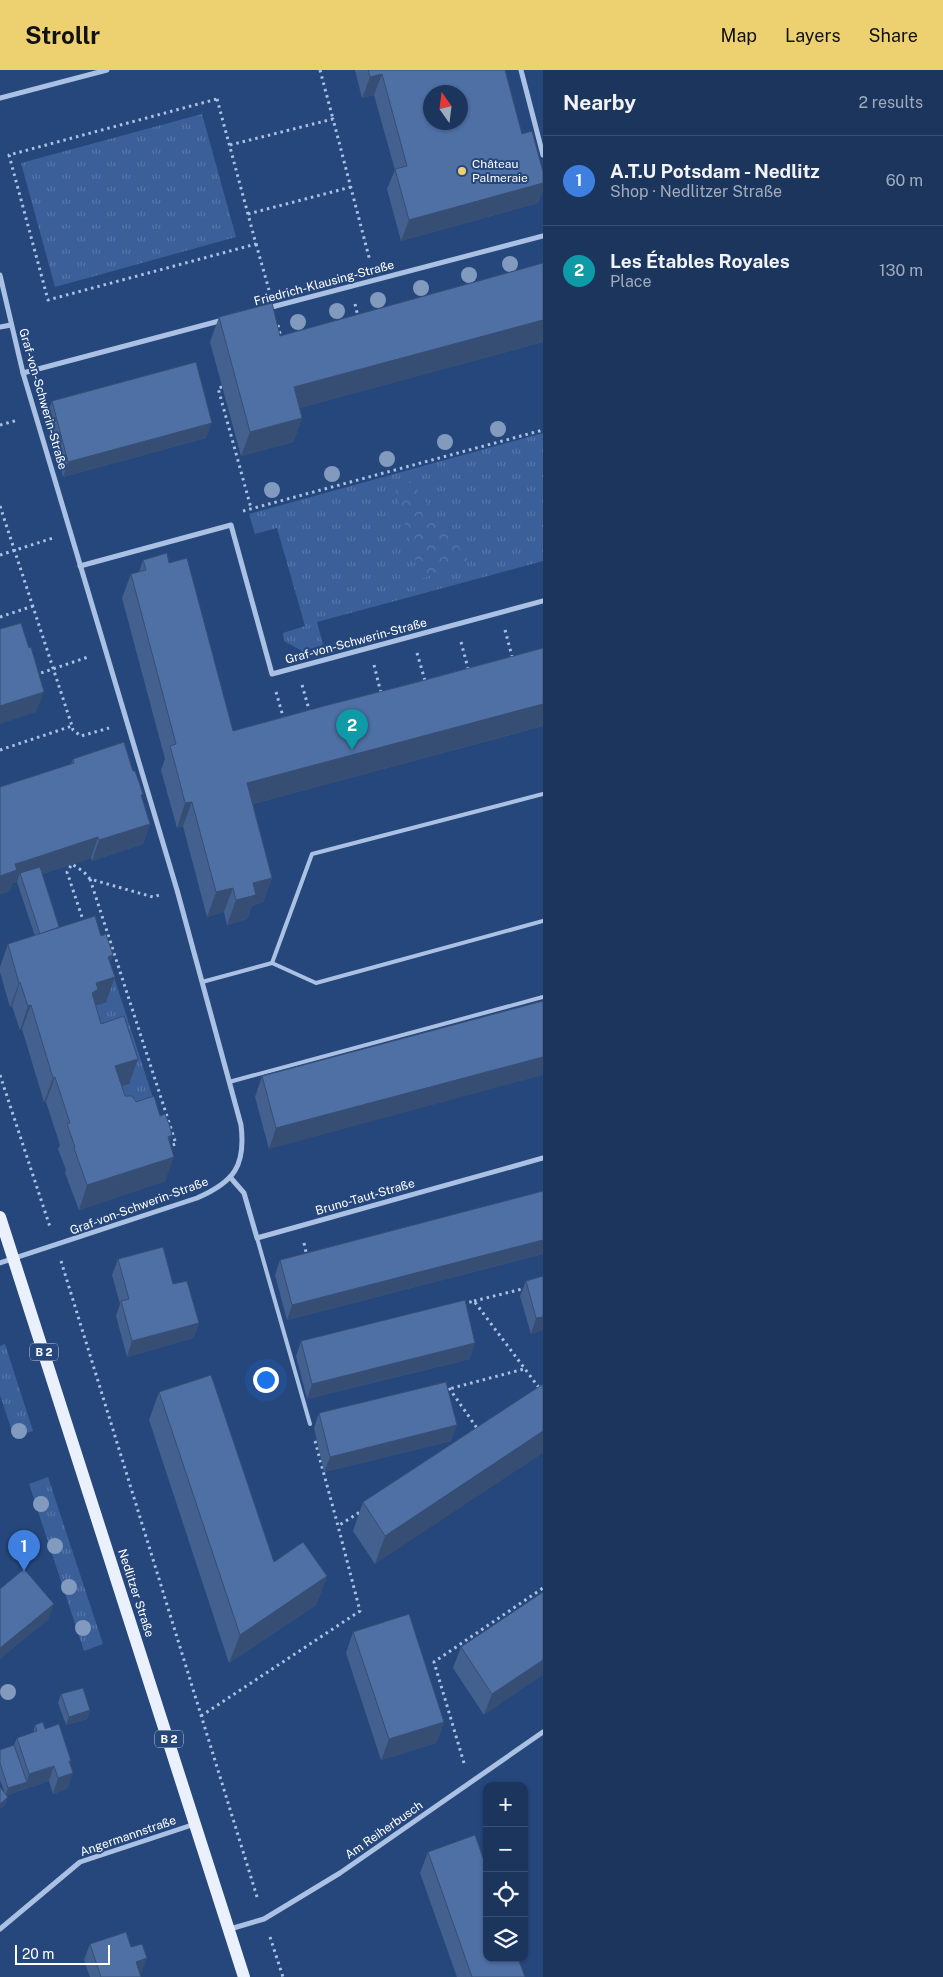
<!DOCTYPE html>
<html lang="en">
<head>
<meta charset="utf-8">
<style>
  body { margin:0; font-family:"Public Sans",sans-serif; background:#294066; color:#f1f3f6 }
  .controls { position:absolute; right:15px; bottom:15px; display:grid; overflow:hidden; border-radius:10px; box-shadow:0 1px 4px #0004 }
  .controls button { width:45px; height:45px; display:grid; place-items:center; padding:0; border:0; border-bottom:1px solid #3a5072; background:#1c355d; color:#f1f3f6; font:25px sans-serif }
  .compass { position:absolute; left:423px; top:15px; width:45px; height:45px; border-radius:50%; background:#1c355d; box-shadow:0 1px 4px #0004; rotate:346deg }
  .scale { position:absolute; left:15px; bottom:12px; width:95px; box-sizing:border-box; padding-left:5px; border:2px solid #fff; border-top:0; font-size:14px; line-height:18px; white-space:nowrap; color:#fff; -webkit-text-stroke:4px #26477c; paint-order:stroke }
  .you { position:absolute; left:265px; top:1309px; width:18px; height:18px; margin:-12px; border:4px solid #fff; border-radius:50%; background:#1a73e8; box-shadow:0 0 0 8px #1a73e833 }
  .badge { display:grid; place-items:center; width:32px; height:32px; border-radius:50%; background:#edd171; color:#fff; font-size:16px; font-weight:700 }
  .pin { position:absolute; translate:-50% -41px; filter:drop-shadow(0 1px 2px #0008) }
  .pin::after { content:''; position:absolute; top:26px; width:18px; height:15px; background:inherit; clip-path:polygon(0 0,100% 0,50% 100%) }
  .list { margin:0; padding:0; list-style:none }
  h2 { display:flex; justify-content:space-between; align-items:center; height:65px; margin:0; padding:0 20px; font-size:21px }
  h2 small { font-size:16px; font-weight:400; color:#a0abbc }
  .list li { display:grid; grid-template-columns:32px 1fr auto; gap:15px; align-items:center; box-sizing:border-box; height:90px; padding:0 20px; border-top:1px solid #3a5072 }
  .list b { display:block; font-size:19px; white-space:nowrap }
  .list p { margin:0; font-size:16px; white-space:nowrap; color:#a0abbc }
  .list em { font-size:16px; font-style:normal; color:#a0abbc }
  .icon { flex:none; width:28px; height:28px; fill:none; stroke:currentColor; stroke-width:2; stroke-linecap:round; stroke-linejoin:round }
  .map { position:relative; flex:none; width:543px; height:1907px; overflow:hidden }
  header { display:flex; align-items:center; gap:30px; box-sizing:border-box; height:70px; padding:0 25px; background:#edd171; color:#111 }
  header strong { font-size:24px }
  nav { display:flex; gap:28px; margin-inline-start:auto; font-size:18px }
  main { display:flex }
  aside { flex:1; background:#1c355d }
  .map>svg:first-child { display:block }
</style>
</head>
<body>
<header>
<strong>Strollr</strong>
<nav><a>Map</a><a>Layers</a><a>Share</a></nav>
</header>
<main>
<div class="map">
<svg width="543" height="1907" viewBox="0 0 543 1907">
  <defs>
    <pattern id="grass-tufts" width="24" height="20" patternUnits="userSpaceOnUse" patternTransform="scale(1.25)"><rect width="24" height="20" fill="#3a5f99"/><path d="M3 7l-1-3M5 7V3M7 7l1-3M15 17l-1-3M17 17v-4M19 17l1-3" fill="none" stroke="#5877a8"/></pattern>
    <pattern id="park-crowns" width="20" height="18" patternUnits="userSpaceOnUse" patternTransform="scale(1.25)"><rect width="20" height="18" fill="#3a5f99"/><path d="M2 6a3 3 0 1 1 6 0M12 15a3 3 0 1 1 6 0" fill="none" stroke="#5877a8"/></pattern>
  </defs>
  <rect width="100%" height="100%" fill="#26477c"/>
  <g fill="url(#grass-tufts)">
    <polygon points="202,44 236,167 55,217 21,93"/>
    <polygon points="543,363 543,491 317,552 323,575 302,581 284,571 283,563 305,556 277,458 255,464 249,444"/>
    <polygon points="114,907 165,1065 108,1021 130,1013 116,970 86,949 90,937 107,932 101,912"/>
    <polygon points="5,1274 33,1361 14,1367 0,1325 0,1276"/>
    <polygon points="48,1407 103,1574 84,1581 29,1414"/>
  </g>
  <polygon fill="url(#park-crowns)" points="411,411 469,491 421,509 394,415"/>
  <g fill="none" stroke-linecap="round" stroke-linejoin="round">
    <g stroke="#abc1e4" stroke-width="3" stroke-dasharray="2.5 4" stroke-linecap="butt">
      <polyline points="320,0 333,49"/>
      <polygon points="217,29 256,174 48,230 9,85"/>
      <polyline points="230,75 333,49 370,191"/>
      <polyline points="248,144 351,117"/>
      <polyline points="256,174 269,220"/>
      <polyline points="355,234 358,247"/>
      <polyline points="278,255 281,268"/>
      <polyline points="222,317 218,318 251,438"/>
      <polyline points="0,355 18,350"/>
      <polyline points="0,436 72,656"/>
      <polyline points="243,441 543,360"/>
      <polyline points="0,485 53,468"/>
      <polyline points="0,547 33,536"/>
      <polyline points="505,560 513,590"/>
      <polyline points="461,572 469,602"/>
      <polyline points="417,583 426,614"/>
      <polyline points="374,595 381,623"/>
      <polyline points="35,605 88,587"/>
      <polyline points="302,615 310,643"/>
      <polyline points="276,622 284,650"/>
      <polyline points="0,680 72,656 73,660 81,666 109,658"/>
      <polyline points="90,809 176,1074 169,1076"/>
      <polyline points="84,853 67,802 72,794 84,802 90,809 153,827 159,825"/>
      <polyline points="0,1005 50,1157"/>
      <polyline points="304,1173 307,1187"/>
      <polyline points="61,1191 258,1830"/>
      <polyline points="474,1231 526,1218"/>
      <polyline points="463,1234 474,1231 540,1319"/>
      <polyline points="449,1318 479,1361"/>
      <polyline points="445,1320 524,1299"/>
      <polyline points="315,1371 338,1456 363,1440"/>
      <polyline points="201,1646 360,1541 338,1456"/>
      <polyline points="464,1693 434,1592 543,1518"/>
      <polyline points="270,1867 283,1907"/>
    </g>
    <g stroke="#abc1e4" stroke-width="4">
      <polyline points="272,893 312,784 543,724"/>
      <polyline points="202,912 272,893 316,913 543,851"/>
      <polyline points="229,1012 543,927"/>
      <polyline points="257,1168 310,1354"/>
    </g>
    <g stroke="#abc1e4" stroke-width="5">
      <polyline points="521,0 543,85"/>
      <polyline points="0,28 107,0"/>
      <path d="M 0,205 L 23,303 L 177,820 L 241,1055 C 246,1096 234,1112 197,1128 L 0,1193"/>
      <polyline points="268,238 543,166"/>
      <polyline points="0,257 11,255"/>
      <polyline points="23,303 223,250"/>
      <polyline points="80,496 231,455 272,604 543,531"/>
      <polyline points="230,1107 244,1123 257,1168 543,1088"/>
      <polyline points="0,1859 80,1792 195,1754"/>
      <polyline points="230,1859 264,1849 340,1803 543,1662"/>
    </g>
    <polyline stroke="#ebf1fc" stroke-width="12" points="0,1147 244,1907"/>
  </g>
  <g fill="#829abe">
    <circle cx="510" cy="194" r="8"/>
    <circle cx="469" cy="205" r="8"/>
    <circle cx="421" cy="218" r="8"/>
    <circle cx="378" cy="230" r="8"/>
    <circle cx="337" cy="241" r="8"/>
    <circle cx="298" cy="252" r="8"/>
    <circle cx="498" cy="359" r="8"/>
    <circle cx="445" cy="372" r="8"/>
    <circle cx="387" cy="389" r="8"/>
    <circle cx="332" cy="404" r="8"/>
    <circle cx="272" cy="420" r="8"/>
    <circle cx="19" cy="1361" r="8"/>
    <circle cx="41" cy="1434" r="8"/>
    <circle cx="55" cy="1476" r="8"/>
    <circle cx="69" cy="1517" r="8"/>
    <circle cx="83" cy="1558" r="8"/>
    <circle cx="8" cy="1622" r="8"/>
  </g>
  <g fill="#44608e">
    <polygon points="355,0 505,0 522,64 543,102 543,120 538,133 401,171 387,119 395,100 374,25 362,28"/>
    <polygon points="219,247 280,266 543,272 299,338 302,348 293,372 241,386 210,272"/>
    <polygon points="52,331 206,368 63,407 46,346"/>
    <polygon points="143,490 169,493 233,661 543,578 543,656 253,734 272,808 263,832 252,836 247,849 227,855 224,842 207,847 183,756 177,758 161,700 165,689 122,528 131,504 139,502"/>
    <polygon points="73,689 142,727 150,754 143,774 92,791 91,788 42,804 59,857 101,866 113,885 110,893 115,907 106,932 95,935 101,954 129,1014 122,1016 125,1026 160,1046 172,1065 169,1072 165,1111 79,1140 65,1103 66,1100 58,1079 60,1075 46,1032 44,1032 22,959 20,960 12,936 10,937 0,902 0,897 8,874 35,866 17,812 12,813 10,821 0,824 0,717 71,694"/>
    <polygon points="543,931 269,1079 255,1027 262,1006"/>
    <polygon points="543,1121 543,1184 287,1250 275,1205 280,1190"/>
    <polygon points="118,1189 173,1214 199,1253 193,1268 127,1287 116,1246 120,1234 112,1205"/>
    <polygon points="526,1211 543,1260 531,1264 520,1226"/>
    <polygon points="301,1271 470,1289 307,1329 296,1286"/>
    <polygon points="543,1314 375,1494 353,1461 363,1432"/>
    <polygon points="159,1322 274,1492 327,1506 316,1535 229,1593 149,1350"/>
    <polygon points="319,1343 451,1371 324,1402 314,1358"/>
    <polygon points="543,1522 484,1645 453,1598 461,1577"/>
    <polygon points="353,1562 444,1652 436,1673 381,1690 346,1583"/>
    <polygon points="61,1624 90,1640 87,1649 66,1655 58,1633"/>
    <polygon points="35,1655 45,1659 71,1691 70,1694 68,1718 53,1724 49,1711 7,1725 5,1735 4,1721 0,1710 0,1680 14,1675 17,1668 33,1663"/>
    <polygon points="428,1782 525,1907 457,1907 420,1803"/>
    <polygon points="90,1874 131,1877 141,1904 140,1904 141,1907 90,1907 84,1890"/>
  </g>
  <g fill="#374e74">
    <polygon points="382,4 374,25 362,28 370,7"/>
    <polygon points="543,113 543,120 538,133 401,171 409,150"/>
    <polygon points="543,250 543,272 285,342 294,317"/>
    <polygon points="302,348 293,372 241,386 250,362"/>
    <polygon points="212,353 206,368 63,407 68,392"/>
    <polygon points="44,622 36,642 0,654 0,636"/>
    <polygon points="543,634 543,656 238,738 247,713"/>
    <polygon points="192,732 183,756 177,758 185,733"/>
    <polygon points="150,754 143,774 92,791 99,770"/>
    <polygon points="98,767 91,788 23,810 20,803 17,812 12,813 10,821 0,824 0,806 15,794"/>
    <polygon points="272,808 263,832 252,836 247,849 227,855 236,830 253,813"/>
    <polygon points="233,818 224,842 207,847 216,822"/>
    <polygon points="113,885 104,910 108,887"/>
    <polygon points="115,907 106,932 91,937 92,923 96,913"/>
    <polygon points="20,912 12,936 10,937 19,913"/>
    <polygon points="31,935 22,959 20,960 28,936"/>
    <polygon points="543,987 543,1005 269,1079 276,1058"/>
    <polygon points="138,989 129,1014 106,1020 115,996"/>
    <polygon points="55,1007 46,1032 44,1032 53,1008"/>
    <polygon points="172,1065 163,1090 168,1067"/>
    <polygon points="174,1087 165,1111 79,1140 87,1115"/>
    <polygon points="543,1170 543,1184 287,1250 292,1235"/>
    <polygon points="543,1247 543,1260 531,1264 536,1248"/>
    <polygon points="199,1253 193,1268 127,1287 132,1271"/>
    <polygon points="475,1273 470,1289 307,1329 312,1314"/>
    <polygon points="457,1355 451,1371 324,1402 330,1387"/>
    <polygon points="543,1361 543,1383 375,1494 385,1466"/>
    <polygon points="327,1506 316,1535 229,1593 240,1565"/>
    <polygon points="54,1534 48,1550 0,1589 0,1578"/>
    <polygon points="543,1590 543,1605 484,1645 492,1624"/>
    <polygon points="90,1640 87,1649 66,1655 69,1647"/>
    <polygon points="444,1652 436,1673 381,1690 389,1669"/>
    <polygon points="69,1691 71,1691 66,1705 73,1703 68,1718 53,1724 58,1708"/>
    <polygon points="54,1696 49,1711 5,1726 8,1718 27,1712 29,1704"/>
    <polygon points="8,1727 5,1735 0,1739 0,1734"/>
    <polygon points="147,1888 141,1904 131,1907 136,1892"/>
  </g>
  <g fill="#4f70a5" stroke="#374e74" fill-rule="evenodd">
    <path d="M 368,0 L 505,0 L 522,64 L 532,61 L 543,102 L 543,113 L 409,150 L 395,99 L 407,96 L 382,4 L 370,7 ZM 430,22 L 460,22 L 460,52 L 430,52 Z"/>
    <polygon points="543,193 543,250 294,317 302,348 250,362 219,247 272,233 280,266"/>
    <polygon points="196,292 212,353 68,392 52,331"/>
    <polygon points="167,483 169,493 187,488 233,661 324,636 414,613 543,578 543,634 247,713 272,808 253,813 256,825 236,830 233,818 216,822 192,732 185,733 178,705 170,676 176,674 131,504 146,500 143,490"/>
    <polygon points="21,553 29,578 31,577 44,622 0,636 0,559"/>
    <polygon points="124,672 133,701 135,701 139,712 143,724 141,725 150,754 99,770 98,767 25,791 15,794 17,800 0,806 0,717 74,693 73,689"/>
    <polygon points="40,797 59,857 40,864 20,803"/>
    <polygon points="95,846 101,866 106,864 113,885 108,887 115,907 96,913 98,919 92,923 101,954 124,946 138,989 115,996 125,1026 132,1026 136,1032 154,1026 160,1046 165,1044 169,1054 172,1065 168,1067 174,1087 87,1115 74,1078 75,1077 67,1054 70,1053 55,1007 53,1008 31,935 28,936 20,912 19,913 8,874"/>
    <polygon points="543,931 543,987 276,1058 262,1006"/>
    <polygon points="543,1121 543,1170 292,1235 280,1190"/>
    <polygon points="163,1177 173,1214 187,1211 199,1253 132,1271 121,1231 129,1229 118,1189"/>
    <polygon points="543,1206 543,1247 536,1248 526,1211"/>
    <polygon points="465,1230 475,1273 312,1314 301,1271"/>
    <polygon points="211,1305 274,1492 303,1472 327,1506 240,1565 159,1322"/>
    <polygon points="446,1312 457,1355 330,1387 319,1343"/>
    <polygon points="543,1314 543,1361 385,1466 363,1432"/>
    <polygon points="24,1499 54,1534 0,1578 0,1519"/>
    <polygon points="543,1522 543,1590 492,1624 461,1577"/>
    <polygon points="409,1544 444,1652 389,1669 353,1562"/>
    <polygon points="83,1618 90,1640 69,1647 61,1624"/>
    <polygon points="43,1652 45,1659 59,1654 71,1691 69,1691 73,1703 58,1708 54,1696 29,1704 17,1668 37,1661 35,1655"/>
    <polygon points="14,1675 27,1712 8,1718 0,1693 0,1680"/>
    <polygon points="0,1717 8,1727 0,1734"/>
    <polygon points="475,1765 487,1799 487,1888 518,1888 525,1907 472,1907 428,1782"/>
    <polygon points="126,1862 131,1877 142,1874 147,1888 136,1892 141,1907 101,1907 90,1874"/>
  </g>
  <circle fill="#edd171" stroke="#26477c" stroke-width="2" cx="462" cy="101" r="5"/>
  <g text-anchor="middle" stroke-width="4" stroke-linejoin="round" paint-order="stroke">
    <g fill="#26477c" stroke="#bec8d8" stroke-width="1">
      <rect x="30" y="1273.5" width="28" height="17" rx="4"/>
      <rect x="155" y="1660.5" width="28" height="17" rx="4"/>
    </g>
    <g font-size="11" font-weight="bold" fill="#fff">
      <text x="44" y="1286">B 2</text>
      <text x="169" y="1673">B 2</text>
    </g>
    <g font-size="12" fill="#fff" stroke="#26477c" text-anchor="start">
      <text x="472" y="98">Château<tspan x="472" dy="14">Palmeraie</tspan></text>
    </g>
    <g font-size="12" fill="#fff" stroke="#26477c">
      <text transform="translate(324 213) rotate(-15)" y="4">Friedrich-Klausing-Straße</text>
      <text transform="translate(43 329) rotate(74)" y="4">Graf-von-Schwerin-Straße</text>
      <text transform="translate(356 571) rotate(-15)" y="4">Graf-von-Schwerin-Straße</text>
      <text transform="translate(365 1127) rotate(-16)" y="4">Bruno-Taut-Straße</text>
      <text transform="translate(139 1136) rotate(-20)" y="4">Graf-von-Schwerin-Straße</text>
      <text transform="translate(136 1523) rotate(72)" y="4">Nedlitzer Straße</text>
      <text transform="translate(384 1760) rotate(-35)" y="4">Am Reiherbusch</text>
      <text transform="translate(128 1766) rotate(-19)" y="4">Angermannstraße</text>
    </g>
  </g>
</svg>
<div class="controls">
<button>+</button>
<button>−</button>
<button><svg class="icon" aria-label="locate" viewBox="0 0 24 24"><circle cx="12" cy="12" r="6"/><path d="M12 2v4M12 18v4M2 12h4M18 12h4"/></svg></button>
<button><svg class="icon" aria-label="layers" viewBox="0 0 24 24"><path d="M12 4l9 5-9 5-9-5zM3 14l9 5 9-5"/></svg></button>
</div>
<svg class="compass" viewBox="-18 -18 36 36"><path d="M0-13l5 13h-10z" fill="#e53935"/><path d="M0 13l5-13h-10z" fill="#a0abbc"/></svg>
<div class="scale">20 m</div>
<div class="you"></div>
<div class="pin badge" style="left:24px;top:1501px;background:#3f7fe0">1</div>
<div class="pin badge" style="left:352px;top:680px;background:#0f9aa8">2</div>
</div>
<aside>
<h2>Nearby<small>2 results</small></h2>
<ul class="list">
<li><span class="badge" style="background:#3f7fe0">1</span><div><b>A.T.U Potsdam - Nedlitz</b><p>Shop · Nedlitzer Straße</p></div><em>60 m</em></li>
<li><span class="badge" style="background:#0f9aa8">2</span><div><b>Les Étables Royales</b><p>Place</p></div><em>130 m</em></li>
</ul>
</aside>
</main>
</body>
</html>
